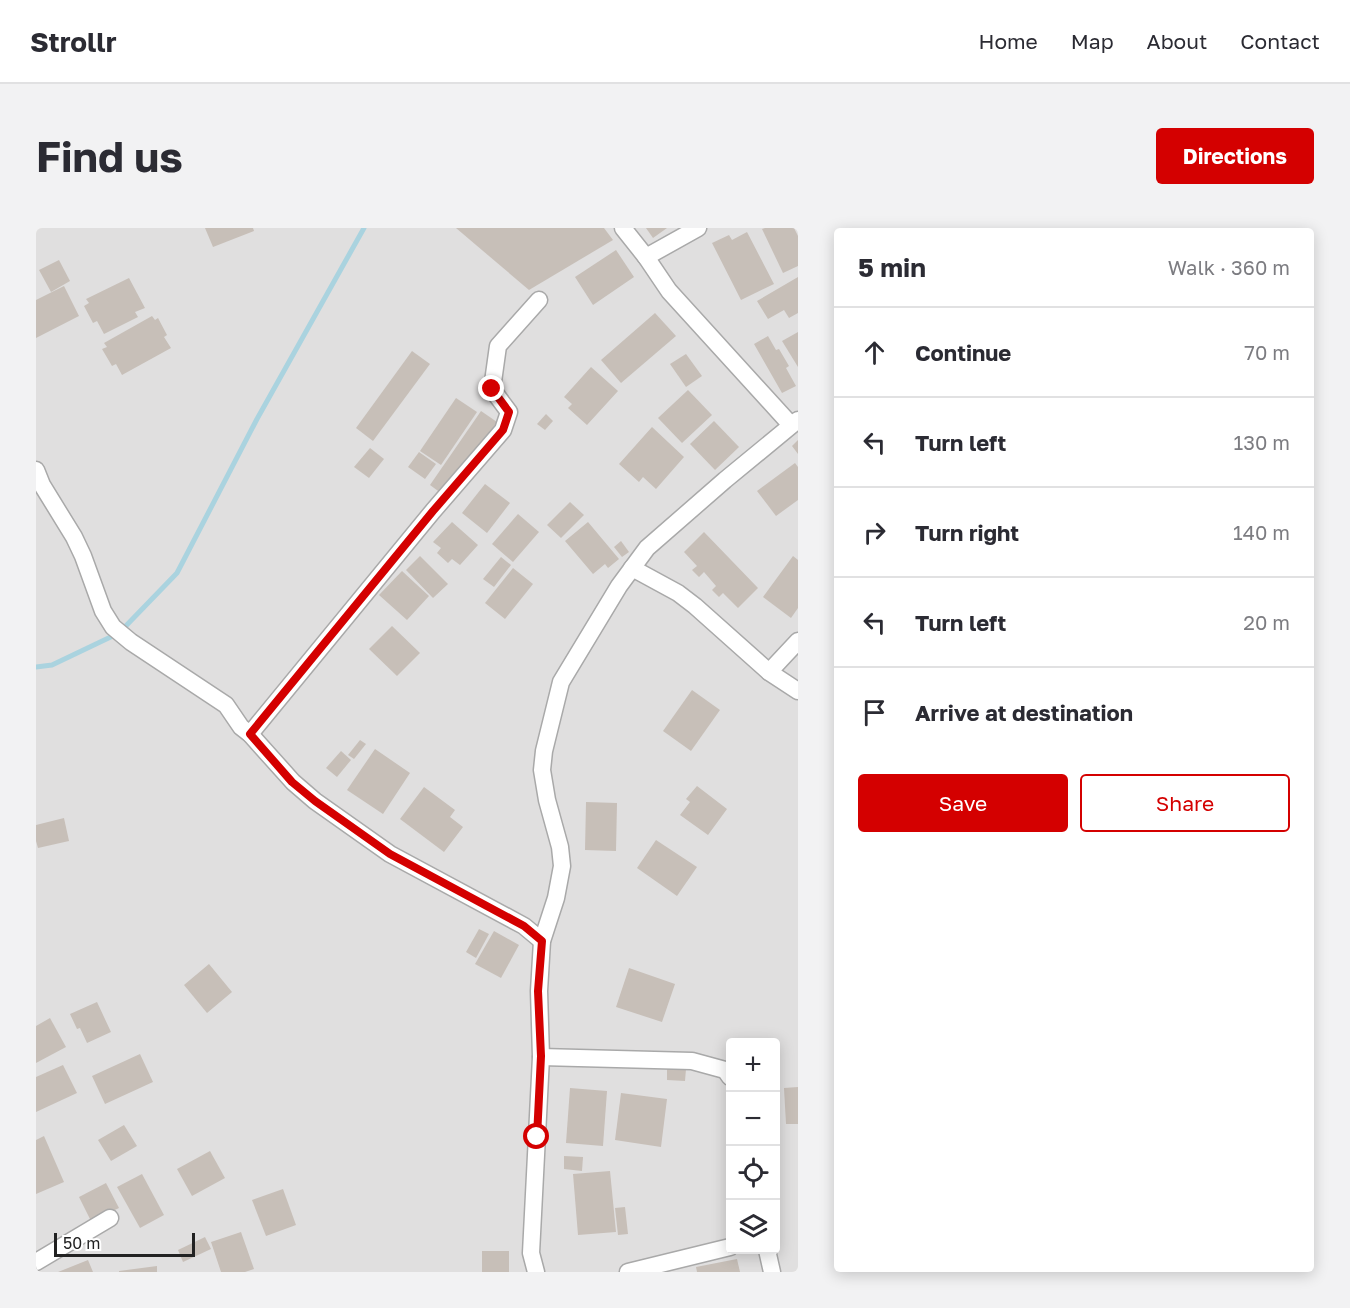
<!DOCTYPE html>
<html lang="en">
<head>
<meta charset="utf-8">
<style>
  body { margin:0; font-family:"Golos Text",sans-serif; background:#f2f2f3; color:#2b2b33 }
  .controls { position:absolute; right:18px; bottom:18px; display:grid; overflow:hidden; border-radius:6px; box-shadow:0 3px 15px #0003 }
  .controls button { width:54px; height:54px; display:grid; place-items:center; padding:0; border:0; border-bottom:2px solid #e1e1e2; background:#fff; color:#2b2b33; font:30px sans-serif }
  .scale { position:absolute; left:18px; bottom:15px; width:141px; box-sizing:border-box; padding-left:6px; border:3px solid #222; border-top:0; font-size:16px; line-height:21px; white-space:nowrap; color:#222; -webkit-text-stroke:4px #fff; paint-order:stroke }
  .stop { position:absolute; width:18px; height:18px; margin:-14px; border:4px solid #d40000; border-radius:50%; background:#fff }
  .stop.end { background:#d40000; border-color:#fff; box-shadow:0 2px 6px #0008 }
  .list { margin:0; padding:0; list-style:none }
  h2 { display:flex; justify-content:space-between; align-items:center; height:78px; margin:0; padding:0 24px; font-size:26px }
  h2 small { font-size:20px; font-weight:400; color:#7c7c81 }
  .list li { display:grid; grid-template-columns:39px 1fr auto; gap:18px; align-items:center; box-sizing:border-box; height:90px; padding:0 24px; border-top:2px solid #e1e1e2 }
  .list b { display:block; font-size:22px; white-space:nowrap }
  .list em { font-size:20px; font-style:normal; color:#7c7c81 }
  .actions { display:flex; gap:12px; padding:18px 24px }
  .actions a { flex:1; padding:14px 0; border:2px solid #d40000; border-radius:6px; text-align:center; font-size:21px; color:#d40000 }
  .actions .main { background:#d40000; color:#fff }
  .icon { flex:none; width:33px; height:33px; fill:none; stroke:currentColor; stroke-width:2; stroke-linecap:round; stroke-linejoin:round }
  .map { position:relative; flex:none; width:762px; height:1044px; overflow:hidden; border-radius:6px }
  header { display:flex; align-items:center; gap:36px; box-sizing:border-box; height:84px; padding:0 30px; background:#fff; border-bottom:2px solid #e1e1e2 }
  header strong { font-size:28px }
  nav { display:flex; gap:33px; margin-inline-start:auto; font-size:21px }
  .intro { display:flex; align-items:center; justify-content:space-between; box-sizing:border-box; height:144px; padding:0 36px }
  h1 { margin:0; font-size:42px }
  .button { padding:15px 27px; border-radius:6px; background:#d40000; color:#fff; font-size:21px; font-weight:700 }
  main { display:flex; gap:36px; padding:0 36px }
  aside { flex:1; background:#fff; border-radius:6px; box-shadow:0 3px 15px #0003 }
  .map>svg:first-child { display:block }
</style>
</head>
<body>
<header>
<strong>Strollr</strong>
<nav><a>Home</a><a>Map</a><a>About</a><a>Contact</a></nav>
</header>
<div class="intro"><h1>Find us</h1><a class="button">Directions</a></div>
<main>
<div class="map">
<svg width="762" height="1044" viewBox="0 0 762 1044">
  <rect width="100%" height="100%" fill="#f2efe9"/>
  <path fill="#e0dfdf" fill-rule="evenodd" d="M 0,0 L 762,0 L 762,1044 L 0,1044 ZM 694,814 L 740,814 L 740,1022 L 694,1022 Z"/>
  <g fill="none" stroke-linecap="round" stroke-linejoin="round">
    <polyline stroke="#aad3df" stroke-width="5" points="0,439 16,437 83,405 141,345 221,191 328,0"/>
  </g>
  <g fill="#c7bfb8">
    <polygon points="169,0 217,0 218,3 177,19"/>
    <polygon points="420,0 568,0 577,12 493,62"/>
    <polygon points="610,0 631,0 617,10"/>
    <polygon points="729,0 758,0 762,8 762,38 747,45 726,1"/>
    <polygon points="711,4 738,56 705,72 676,15 693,7 696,12"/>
    <polygon points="580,22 598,49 557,77 539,49"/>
    <polygon points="23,32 34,53 15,64 3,42"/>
    <polygon points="762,49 762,85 753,90 748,82 732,91 721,73"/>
    <polygon points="93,50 109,80 99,84 102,89 68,106 61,93 57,95 48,78 53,75 50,71"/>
    <polygon points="28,58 43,88 0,110 0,72"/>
    <polygon points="619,85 640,108 585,155 565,132"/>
    <polygon points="116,88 119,92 122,90 131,107 128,109 135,120 86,147 80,136 76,138 66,121 71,119 68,115"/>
    <polygon points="762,104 762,139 746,113"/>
    <polygon points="732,108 740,122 743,121 753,138 750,140 760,158 746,165 718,116"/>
    <polygon points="376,123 394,136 337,213 320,200"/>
    <polygon points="650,126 666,148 650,159 634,136"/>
    <polygon points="555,139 582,163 551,197 532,180 536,176 528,169"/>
    <polygon points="652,162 676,187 646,215 622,190"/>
    <polygon points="420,170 441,184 405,237 384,223"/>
    <polygon points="445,183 461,194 409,268 394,257"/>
    <polygon points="510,186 517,193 509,202 501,196"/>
    <polygon points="678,193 703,219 679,242 654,216"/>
    <polygon points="616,199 648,229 620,261 607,249 603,254 583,236"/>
    <polygon points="762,212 762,226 756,218"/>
    <polygon points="334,220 348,231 333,250 318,239"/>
    <polygon points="383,224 400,236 389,251 372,239"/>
    <polygon points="759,235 762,239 762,272 740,288 721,263"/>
    <polygon points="449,256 474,275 451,305 426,285"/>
    <polygon points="534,274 548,287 525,310 511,297"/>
    <polygon points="482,286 503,304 477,334 456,316"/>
    <polygon points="416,294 442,317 424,337 416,331 412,335 401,325 405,320 397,314"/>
    <polygon points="552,294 583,331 572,340 569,336 557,346 529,313"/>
    <polygon points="668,304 722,360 702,380 687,365 683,369 676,362 680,358 668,344 663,349 656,342 661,338 648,324"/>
    <polygon points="585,313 593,324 586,329 578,319"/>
    <polygon points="384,328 412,356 397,370 370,342"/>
    <polygon points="757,328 762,332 762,380 755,390 727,369"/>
    <polygon points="465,329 475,337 458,359 447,351"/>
    <polygon points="477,340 497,356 469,391 449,375"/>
    <polygon points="366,343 393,368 371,392 343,367"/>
    <polygon points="356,398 384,425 361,448 333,421"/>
    <polygon points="656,462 684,482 655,523 627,503"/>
    <polygon points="324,512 330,516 318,531 312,527"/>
    <polygon points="339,521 374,545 347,586 311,562"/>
    <polygon points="305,523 315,532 301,549 290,540"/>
    <polygon points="661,558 691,581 672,607 644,587 654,574 650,571"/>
    <polygon points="388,559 419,582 414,589 427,599 408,624 364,591"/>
    <polygon points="550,574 581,575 580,623 549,622"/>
    <polygon points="28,590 33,613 2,620 0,613 0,597"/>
    <polygon points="620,612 661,639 641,668 601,640"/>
    <polygon points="443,701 453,706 440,730 430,724"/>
    <polygon points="458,703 483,717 465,750 439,736"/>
    <polygon points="173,736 196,764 171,785 148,757"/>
    <polygon points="593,740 639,756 626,794 580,779"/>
    <polygon points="61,774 75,804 51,815 44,800 41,801 34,786"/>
    <polygon points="14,790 30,819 0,835 0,798"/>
    <polygon points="104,826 117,854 69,876 56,848"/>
    <polygon points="27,837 41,865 0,884 0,849"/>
    <polygon points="631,840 650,841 649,853 631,852"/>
    <polygon points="762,859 762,896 750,896 748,860"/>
    <polygon points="534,860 571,863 567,918 530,915"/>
    <polygon points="585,865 631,871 625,919 579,912"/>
    <polygon points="88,897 101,918 75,933 62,912"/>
    <polygon points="8,908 28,954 0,966 0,912"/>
    <polygon points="174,923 189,950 156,968 141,941"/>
    <polygon points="528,928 547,929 546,943 528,941"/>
    <polygon points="574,943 580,1004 542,1007 537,946"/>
    <polygon points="106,946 128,987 104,1000 81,959"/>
    <polygon points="70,955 83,980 55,993 43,969"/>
    <polygon points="247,961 260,997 230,1008 216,972"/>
    <polygon points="589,979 592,1006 582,1007 579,980"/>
    <polygon points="205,1004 218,1041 209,1044 185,1044 175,1014"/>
    <polygon points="169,1009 175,1021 147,1034 142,1022"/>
    <rect x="446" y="1023" width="27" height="21"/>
    <polygon points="701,1031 704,1044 661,1044 660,1039"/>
    <polygon points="52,1032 57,1044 22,1044"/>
    <polygon points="121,1038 121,1044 83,1044 83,1043"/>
  </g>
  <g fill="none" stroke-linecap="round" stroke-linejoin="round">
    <defs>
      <g id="street">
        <polyline points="587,0 610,29 633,63 755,197"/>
        <polyline points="610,29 662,0"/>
        <polyline points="0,242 6,257 38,309 47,328 67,383 77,399 95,414 190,477 205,499 214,506 257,554 279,573 354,626 488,698 506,713"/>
        <polyline points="596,340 642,365 659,378 733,444 762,463"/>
        <polyline points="733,444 762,413"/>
        <polyline points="214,506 397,283 467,202 473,184 456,161 462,118 503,72"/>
        <polyline points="505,829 656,833 689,842 694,849"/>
        <polyline points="731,1022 736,1044"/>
        <polyline points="0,1034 74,990"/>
        <polyline points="500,1044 495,1025 505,829 503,763 506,713 520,670 526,638 524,619 511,572 506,542 508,523 525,454 583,358 611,320 689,252 762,192"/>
        <polyline points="592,1044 694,1019"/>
      </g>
    </defs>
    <use href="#street" stroke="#a9a9a9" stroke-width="19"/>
    <use href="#street" stroke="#fff" stroke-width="16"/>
  </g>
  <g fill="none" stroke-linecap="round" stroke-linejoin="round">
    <polyline stroke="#d40000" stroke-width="8" points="456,161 473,184 467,202 397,283 214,506 256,554 279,573 354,626 488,698 506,713 502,763 505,828 501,909"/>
  </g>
</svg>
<div class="controls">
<button>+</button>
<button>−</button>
<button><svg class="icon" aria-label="locate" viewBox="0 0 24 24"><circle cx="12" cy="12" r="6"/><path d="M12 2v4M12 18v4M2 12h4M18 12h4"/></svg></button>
<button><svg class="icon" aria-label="layers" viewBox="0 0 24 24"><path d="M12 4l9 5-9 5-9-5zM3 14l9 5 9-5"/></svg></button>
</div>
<div class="scale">50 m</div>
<div class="stop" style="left:501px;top:909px"></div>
<div class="stop end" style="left:456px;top:161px"></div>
</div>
<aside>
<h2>5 min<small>Walk · 360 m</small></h2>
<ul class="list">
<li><svg class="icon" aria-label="ahead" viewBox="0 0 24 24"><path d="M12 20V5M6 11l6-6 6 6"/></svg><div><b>Continue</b></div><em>70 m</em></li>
<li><svg class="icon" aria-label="left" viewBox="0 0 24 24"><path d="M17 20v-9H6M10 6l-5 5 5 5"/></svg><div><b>Turn left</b></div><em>130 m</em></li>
<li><svg class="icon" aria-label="right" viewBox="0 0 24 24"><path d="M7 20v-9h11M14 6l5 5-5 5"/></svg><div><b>Turn right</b></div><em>140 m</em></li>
<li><svg class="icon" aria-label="left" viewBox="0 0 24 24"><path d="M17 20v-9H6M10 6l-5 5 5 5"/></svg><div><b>Turn left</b></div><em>20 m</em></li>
<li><svg class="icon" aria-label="arrive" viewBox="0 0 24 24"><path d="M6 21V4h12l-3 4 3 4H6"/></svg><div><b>Arrive at destination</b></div></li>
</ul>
<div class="actions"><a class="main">Save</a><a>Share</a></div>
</aside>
</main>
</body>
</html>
